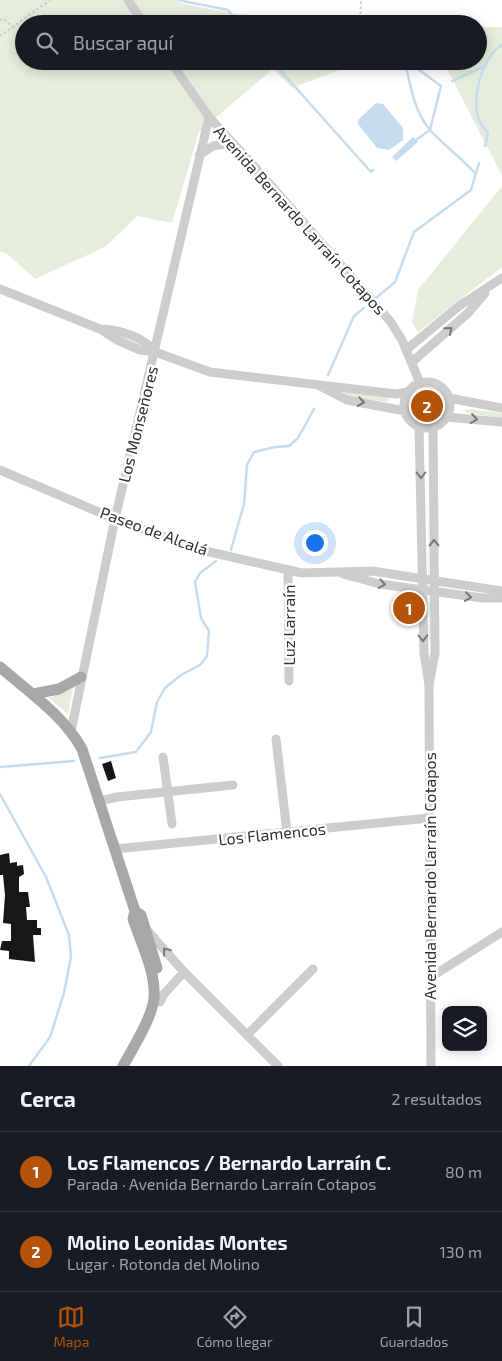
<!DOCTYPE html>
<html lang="es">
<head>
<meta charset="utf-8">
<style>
  body { margin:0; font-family:"Exo 2",sans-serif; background:#242831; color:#f1f3f6 }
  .controls { position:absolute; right:15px; bottom:15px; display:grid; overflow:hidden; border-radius:10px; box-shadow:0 2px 12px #0003 }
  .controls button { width:45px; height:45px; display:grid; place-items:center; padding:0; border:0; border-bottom:1px solid #363941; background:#171b24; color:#f1f3f6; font:25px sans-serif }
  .you { position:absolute; left:314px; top:542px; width:18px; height:18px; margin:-12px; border:4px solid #fff; border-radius:50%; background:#1a73e8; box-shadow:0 0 0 8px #1a73e833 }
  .badge { display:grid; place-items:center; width:32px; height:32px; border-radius:50%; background:#b45309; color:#fff; font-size:16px; font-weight:700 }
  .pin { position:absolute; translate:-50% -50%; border:2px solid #fff; box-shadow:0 1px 5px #0006 }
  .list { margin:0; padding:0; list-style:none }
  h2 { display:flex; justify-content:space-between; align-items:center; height:65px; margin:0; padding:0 20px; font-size:21px }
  h2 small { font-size:16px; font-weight:400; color:#9ea1a6 }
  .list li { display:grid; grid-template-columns:32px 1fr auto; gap:15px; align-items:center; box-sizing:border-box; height:80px; padding:0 20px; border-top:1px solid #363941 }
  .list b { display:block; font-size:19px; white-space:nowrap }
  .list p { margin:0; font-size:16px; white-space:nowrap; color:#9ea1a6 }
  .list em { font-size:16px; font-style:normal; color:#9ea1a6 }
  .icon { flex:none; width:28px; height:28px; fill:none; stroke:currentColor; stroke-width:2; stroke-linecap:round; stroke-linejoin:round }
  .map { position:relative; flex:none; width:502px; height:1066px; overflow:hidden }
  .search { position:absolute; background:#171b24; box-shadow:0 2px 12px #0003; left:15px; right:15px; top:15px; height:55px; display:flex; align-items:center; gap:12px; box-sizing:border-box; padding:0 18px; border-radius:28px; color:#9ea1a6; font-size:19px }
  .sheet { height:225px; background:#171b24 }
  nav { display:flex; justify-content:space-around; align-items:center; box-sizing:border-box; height:70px; border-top:1px solid #363941; background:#171b24; font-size:14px; color:#9ea1a6 }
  nav a { display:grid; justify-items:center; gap:2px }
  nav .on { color:#b45309 }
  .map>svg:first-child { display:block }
</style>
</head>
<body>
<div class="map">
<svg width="502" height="1066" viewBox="0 0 502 1066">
  <rect width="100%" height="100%" fill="#fff"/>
  <g fill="#e5eedd">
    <polygon points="0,0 174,0 184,4 235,14 388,24 24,24 24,61 299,61 300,67 332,64 331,61 363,61 292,88 273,69 199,132 172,223 137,216 105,247 35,279 6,253 0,251"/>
    <polygon points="478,27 502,27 502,176 443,61 478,61"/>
    <polygon points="502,186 502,267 418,332 412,322 418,290"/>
    <circle cx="427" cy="405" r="16"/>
    <polygon points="353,392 388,397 389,399 388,402 355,398 342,393"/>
    <polygon points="468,409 502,413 502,418 466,413 465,410"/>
    <polygon points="427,443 430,639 429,640"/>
    <polygon points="73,689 68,714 49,698"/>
  </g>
  <g fill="#c7ddef">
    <polygon points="376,103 383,104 403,128 403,140 389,150 377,148 358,124 358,120"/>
    <polygon points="413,137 418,142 396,161 392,157"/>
  </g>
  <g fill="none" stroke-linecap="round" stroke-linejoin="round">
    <g stroke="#c7ddef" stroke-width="2.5">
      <polyline points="178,0 228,10 239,24"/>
      <polyline points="272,61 371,172 373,170"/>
      <path d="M 405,61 C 410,85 414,111 430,130 C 444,145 461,158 475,173"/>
      <polyline points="407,61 441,86 430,130 416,140"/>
      <polyline points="452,81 483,67"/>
      <path d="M 485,146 L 488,133 C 485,129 479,123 478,117 C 472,94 483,57 502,45"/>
      <polyline points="376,298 395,282 414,232 471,190 479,163"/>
      <polyline points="328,375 354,316 364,308"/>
      <polyline points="231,550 244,504 247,465 254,452 275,447 289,446 298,438 314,409"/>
      <polyline points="100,758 136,752 151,732 157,702 165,688 181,675 200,665 207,656 209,631 201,618 195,582 200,573 216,561"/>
      <polyline points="0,767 74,761"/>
      <polyline points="0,794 46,877 69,935 71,957 64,993 50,1037 29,1066"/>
    </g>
  </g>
  <g fill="#171717">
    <polygon points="111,761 116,778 108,781 102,764"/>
    <polygon points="9,853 10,863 17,862 17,866 23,865 24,874 19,877 19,892 28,892 30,907 26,907 27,920 37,920 37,928 41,928 41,935 33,935 35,962 9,959 9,951 0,950 2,941 11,941 11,924 3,923 5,895 3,875 0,875 0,855"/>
  </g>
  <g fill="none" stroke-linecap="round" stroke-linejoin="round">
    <g stroke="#cdcdcd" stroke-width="2" stroke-dasharray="2.5 2.5" stroke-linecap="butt">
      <polyline points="0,20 4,19 14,28"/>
      <polyline points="360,24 361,0"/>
      <polyline points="0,36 50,0"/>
    </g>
    <g stroke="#cdcdcd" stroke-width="9">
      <polyline points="128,0 144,24"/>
      <polyline points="170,61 209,117 253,165 390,321 402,340 420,383"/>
      <polyline points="199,155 213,146 232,143"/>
      <polyline points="0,289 100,329 117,340 140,350 155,352 210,372 396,394 408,392"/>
      <path d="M 102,329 C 120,330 144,337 155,352"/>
      <polyline points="406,350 459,306 502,278"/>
      <polyline points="412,362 468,313 485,293"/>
      <circle cx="427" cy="405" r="23"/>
      <polyline points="320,386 347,400 405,411"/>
      <polyline points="449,398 502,408"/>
      <polyline points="446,417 502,422"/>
      <polyline points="419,426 424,653 429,685 431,1066"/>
      <polyline points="0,470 115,519 201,550 302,573 372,571 502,591"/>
      <polyline points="288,570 289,681"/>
      <polyline points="343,574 380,584 482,598 502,598"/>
      <polyline points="429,685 435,653 433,426"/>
      <polyline points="71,731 115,519 209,117"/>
      <polyline points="276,739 287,832"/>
      <polyline points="163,757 172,824"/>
      <polyline points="100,801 117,797 233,785"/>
      <polyline points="115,849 429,818"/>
      <polyline points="147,930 184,972 278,1066"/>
      <polyline points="431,977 502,932"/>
      <polyline points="160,1002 164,994 184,972"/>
      <polyline points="247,1035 313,969"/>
    </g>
    <g stroke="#a8a8a8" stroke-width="11">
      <path d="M 0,667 C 29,692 63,715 82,749 L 135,911 L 133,919 C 141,943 156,972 154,998 C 152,1018 133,1048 123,1066"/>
      <polyline points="33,694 59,689 81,677"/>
      <polyline points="135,911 141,915 157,968"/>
    </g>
  </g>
  <defs><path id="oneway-chevron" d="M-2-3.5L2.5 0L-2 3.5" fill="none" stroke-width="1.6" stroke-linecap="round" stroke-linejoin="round" transform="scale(1.25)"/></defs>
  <g stroke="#777">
    <use href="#oneway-chevron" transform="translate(449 330) rotate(-41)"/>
    <use href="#oneway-chevron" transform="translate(361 402) rotate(9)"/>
    <use href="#oneway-chevron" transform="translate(474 419) rotate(8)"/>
    <use href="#oneway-chevron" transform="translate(421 475) rotate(90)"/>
    <use href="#oneway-chevron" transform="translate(434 543) rotate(-91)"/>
    <use href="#oneway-chevron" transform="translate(382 584) rotate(9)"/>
    <use href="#oneway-chevron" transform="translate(468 597) rotate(8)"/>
    <use href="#oneway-chevron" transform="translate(423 638) rotate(89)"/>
    <use href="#oneway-chevron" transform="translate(166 951) rotate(-130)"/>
  </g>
  <g text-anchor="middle" stroke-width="5" stroke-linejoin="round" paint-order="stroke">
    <g font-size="16" fill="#303030" stroke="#fff">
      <text transform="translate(300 220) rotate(48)" y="6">Avenida Bernardo Larraín Cotapos</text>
      <text transform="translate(138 424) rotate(-76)" y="6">Los Monseñores</text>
      <text transform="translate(154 531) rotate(20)" y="6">Paseo de Alcalá</text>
      <text transform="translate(289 625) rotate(-90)" y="6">Luz Larraín</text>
      <text transform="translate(272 834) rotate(-6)" y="6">Los Flamencos</text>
      <text transform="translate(430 876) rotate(-90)" y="6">Avenida Bernardo Larraín Cotapos</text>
    </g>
  </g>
</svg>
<div class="controls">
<button><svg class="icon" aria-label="layers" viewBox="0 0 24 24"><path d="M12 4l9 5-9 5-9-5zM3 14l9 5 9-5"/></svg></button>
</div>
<div class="you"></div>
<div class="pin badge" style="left:409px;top:608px">1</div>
<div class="pin badge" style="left:427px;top:406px">2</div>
<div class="search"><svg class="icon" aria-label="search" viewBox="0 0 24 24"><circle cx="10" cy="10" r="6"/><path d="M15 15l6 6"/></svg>Buscar aquí</div>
</div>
<section class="sheet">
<h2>Cerca<small>2 resultados</small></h2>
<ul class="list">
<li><span class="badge">1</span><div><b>Los Flamencos / Bernardo Larraín C.</b><p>Parada · Avenida Bernardo Larraín Cotapos</p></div><em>80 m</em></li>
<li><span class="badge">2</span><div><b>Molino Leonidas Montes</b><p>Lugar · Rotonda del Molino</p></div><em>130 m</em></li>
</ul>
</section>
<nav>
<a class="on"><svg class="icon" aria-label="map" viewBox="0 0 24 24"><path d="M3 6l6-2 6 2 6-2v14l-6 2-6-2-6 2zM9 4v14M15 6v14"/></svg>Mapa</a>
<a><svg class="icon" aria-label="directions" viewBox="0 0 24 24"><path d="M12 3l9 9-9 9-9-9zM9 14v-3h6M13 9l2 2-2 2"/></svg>Cómo llegar</a>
<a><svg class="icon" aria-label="saved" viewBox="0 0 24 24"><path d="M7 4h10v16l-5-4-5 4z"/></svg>Guardados</a>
</nav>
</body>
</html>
